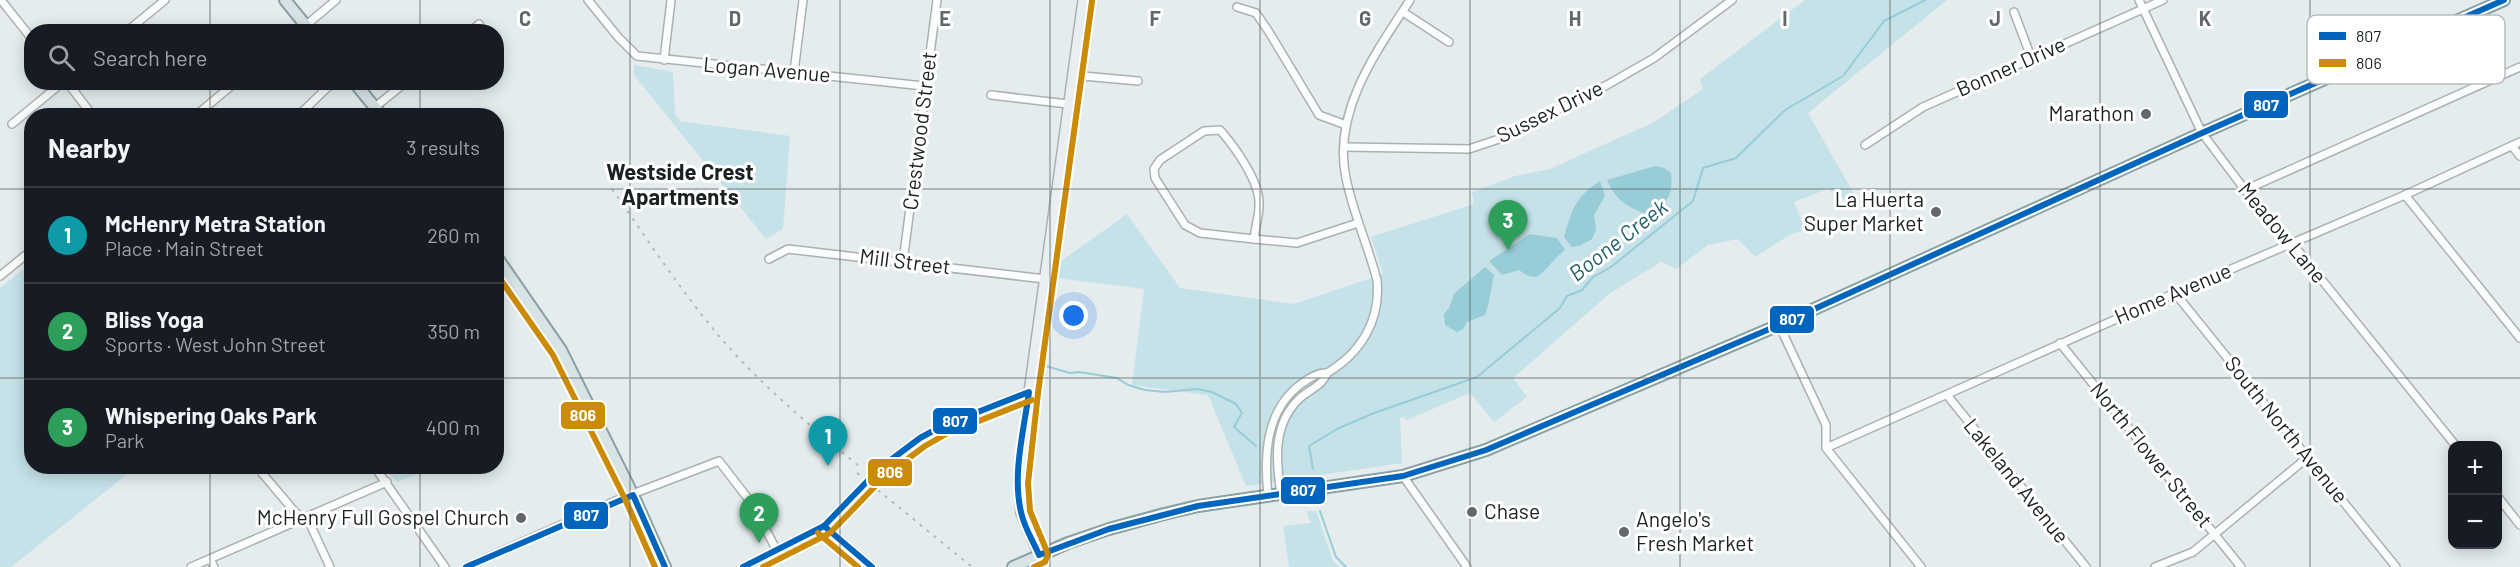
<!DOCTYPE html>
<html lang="en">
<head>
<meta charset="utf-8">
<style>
  body { margin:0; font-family:Barlow,sans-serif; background:#20242c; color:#f1f3f6 }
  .controls { position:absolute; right:18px; bottom:18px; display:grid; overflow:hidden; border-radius:12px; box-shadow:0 3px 15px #0003 }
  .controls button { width:54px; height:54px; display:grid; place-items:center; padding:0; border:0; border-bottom:2px solid #363941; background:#171b24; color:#f1f3f6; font:30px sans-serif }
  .you { position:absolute; left:1074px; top:316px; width:21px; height:21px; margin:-15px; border:4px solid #fff; border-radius:50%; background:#1a73e8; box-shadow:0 0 0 9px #1a73e833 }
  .badge { display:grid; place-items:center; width:39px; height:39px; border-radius:50%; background:#1a73e8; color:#fff; font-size:20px; font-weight:700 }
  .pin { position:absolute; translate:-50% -50px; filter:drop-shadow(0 2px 3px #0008) }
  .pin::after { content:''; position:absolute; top:32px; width:21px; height:18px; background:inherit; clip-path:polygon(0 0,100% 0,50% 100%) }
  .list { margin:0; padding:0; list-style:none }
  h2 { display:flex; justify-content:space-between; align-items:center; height:78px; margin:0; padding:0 24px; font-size:26px }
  h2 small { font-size:20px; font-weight:400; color:#9ea1a6 }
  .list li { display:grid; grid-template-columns:39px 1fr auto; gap:18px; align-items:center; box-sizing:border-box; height:96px; padding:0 24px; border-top:2px solid #363941 }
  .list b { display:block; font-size:22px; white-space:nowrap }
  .list p { margin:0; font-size:20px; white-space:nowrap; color:#9ea1a6 }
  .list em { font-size:20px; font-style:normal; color:#9ea1a6 }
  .icon { flex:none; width:33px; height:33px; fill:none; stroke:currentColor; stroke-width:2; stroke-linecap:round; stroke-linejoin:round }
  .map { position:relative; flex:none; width:2520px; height:567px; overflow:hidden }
  .search { position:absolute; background:#171b24; box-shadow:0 3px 15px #0003; left:24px; top:24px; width:480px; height:66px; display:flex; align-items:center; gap:15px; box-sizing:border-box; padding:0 21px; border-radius:24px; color:#9ea1a6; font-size:22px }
  .panel { position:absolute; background:#171b24; box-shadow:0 3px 15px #0003; left:24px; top:108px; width:480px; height:366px; border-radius:24px }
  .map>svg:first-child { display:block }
</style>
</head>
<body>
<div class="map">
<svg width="2520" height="567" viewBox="0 0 2520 567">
  <rect width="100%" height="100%" fill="#e4ecee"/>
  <g fill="#c5e2e8">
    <polygon points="1805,0 1947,0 1808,113 1855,196 1849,202 1827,189 1794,202 1805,229 1788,236 1755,257 1738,239 1708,245 1676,269 1661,262 1609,294 1513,378 1527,397 1494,422 1470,393 1407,420 1403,417 1400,418 1402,463 1246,486 1208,395 1132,385 1144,289 1056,278 1057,264 1127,214 1180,288 1294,304 1383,274 1371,237 1474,204 1472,192 1515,176 1550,169 1654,122 1703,89 1700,79"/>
    <polygon points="634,65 673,72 675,114 680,121 790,136 783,229 766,239 634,75"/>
    <polygon points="31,263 32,466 136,467 11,567 0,567 0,288"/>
    <polygon points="384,467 437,467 397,482"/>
    <polygon points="1306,511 1316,511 1333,561 1340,567 1289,567 1283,526 1311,523"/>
  </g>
  <g fill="#98ccd7">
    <path d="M 1655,166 L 1664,168 L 1671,173 C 1674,197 1666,204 1647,215 C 1626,205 1617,202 1607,180 Z"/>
    <path d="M 1600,181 L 1605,196 L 1594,215 L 1596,230 L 1592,239 L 1579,246 L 1572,247 L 1564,237 C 1572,210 1575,197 1600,181 Z"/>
    <path d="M 1530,234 L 1557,238 L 1565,250 C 1554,258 1548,269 1537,277 L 1528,276 L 1519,270 L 1502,275 L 1489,261 Z"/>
    <path d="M 1485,267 L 1494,275 C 1491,290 1490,301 1485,315 L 1467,322 L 1463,329 L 1457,332 L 1445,325 L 1444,314 L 1449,308 L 1454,294 Z"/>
  </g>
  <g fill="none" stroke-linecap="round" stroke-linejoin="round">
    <g stroke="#98ccd7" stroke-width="2">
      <polyline points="1046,366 1070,373 1079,372 1117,378 1128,385 1145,390 1165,392 1197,389 1212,392 1236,404 1242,413 1234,427 1256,446"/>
      <polyline points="1313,469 1309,446 1337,429 1374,413 1477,377 1560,308 1567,296 1582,290 1593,277 1611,267 1693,201 1703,168 1736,158 1785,110 1843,76 1884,21 1925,0"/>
      <polyline points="1320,511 1336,557 1346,567"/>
    </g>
    <defs>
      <g id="street">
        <polyline points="1,0 32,39"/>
        <polyline points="588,0 618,37 637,56 924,86"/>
        <polyline points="2139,0 2202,133 2245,190 2292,243 2456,446"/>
        <polyline points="1237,7 1256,13 1269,32 1319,115 1346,125"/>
        <polyline points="1403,12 1449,42"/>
        <polyline points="2014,12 2031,57"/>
        <polyline points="126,32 165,0"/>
        <polyline points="298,32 336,0"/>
        <polyline points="470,32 479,24"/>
        <polyline points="664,60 671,0"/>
        <polyline points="794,72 803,0"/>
        <polyline points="1072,75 1138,81"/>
        <polyline points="67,82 93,116"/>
        <polyline points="991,95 1068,104"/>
        <polyline points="375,107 406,82"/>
        <polyline points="195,116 236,82"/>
        <polyline points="298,116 333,82"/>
        <polyline points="12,124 63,82"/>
        <path d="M 1220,130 C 1235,147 1261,183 1259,206 C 1259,216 1255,228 1254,239 L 1200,233 L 1185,225 L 1155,178 L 1154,169 L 1160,160 L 1204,131 Z"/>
        <polyline points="1865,145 1923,107 2163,0"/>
        <polyline points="2512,146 2520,156"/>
        <polyline points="1344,147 1469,149 1499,139 1607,85 1654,58 1732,0"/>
        <polyline points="2245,190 2520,67"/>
        <polyline points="2405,195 2520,338"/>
        <polyline points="1254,239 1297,243 1358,223"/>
        <polyline points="769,259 788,249 1045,279"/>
        <polyline points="903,262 937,0"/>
        <polyline points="0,276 32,250"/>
        <polyline points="2175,293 2396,567"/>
        <polyline points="1779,325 1826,425 1826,448 1921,567"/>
        <polyline points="2060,343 2241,567"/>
        <polyline points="1947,395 2086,567"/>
        <polyline points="1826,448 2175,293 2405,195 2520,142"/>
        <polyline points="374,466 445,567"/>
        <polyline points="262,473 295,512 310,524 330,567"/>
        <polyline points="1403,476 1467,567"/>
        <path d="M 1281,495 C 1276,461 1272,424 1300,398 C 1309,390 1323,385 1327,373"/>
        <path d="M 1268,496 C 1264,456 1265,411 1301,384 C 1309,378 1318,372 1327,373 C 1361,353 1381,320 1377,280 C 1368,245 1353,213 1346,178 C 1332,112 1376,52 1410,0"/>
        <polyline points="2498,497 2520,525"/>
        <polyline points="824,526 872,567"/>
        <polyline points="210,559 214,567"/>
        <polyline points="191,567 387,482"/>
        <polyline points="466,567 622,498 719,461 753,505 777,551"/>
        <polyline points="743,567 824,526 880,468 920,438 942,426 1029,392"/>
        <polyline points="2155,567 2193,552 2308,457"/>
      </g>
      <polyline id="secondary" points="1039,555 1021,513 1019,483 1029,392 1083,0"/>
      <g id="primary">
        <polyline points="285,0 311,32"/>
        <polyline points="354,82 382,116"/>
        <polyline points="496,256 561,350 633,495 665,567"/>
        <polyline points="1013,567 1068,543 1109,529 1164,514 1198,506 1403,476 1486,450 1779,325 2202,133 2504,0"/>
      </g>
    </defs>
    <use href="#street" stroke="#abb1b2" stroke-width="10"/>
    <use href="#secondary" stroke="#abb1b2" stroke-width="12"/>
    <use href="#primary" stroke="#889fa3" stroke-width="14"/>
    <use href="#street" stroke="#fbfcfc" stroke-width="7"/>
    <use href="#secondary" stroke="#e9eff1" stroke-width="9"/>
    <use href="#primary" stroke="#d7e3e5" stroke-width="10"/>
    <g stroke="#b7b9b9" stroke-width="2" stroke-dasharray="3 6" stroke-linecap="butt">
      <path d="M 612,189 C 645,236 677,285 714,330 C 757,382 808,424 860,467"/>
      <polyline points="857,473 972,567"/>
    </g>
    <defs>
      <g id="bus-1">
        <polyline points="824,526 872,567"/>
        <polyline points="466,567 633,495 665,567"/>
        <path d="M 743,567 L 824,526 L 880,468 L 920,438 L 942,426 L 1029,392 C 1024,430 1012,474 1021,512 C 1024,527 1033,541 1039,555 L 1109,529 L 1198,506 L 1403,476 L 1486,450 L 1779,325 L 2202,133 L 2504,0"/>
      </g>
      <g id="bus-2">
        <polyline points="496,273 553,355 625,499 655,567"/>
        <polyline points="818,533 858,567"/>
        <polyline points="763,567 830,533 886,475 925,446 946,434 1032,400"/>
        <polyline points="1034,567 1045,562 1048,554 1030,511 1028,483 1038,393 1092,1"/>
      </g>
    </defs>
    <use href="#bus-1" stroke="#fff" stroke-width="10"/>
    <use href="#bus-2" stroke="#fff" stroke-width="10"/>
    <use href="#bus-1" stroke="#0065bd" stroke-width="6"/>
    <use href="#bus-2" stroke="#cb8b07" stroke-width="6"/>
  </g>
  <path fill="none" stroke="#616869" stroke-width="1.5" stroke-opacity="0.55" d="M 210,0 L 210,32M 420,0 L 420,32M 630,0 L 630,567M 840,0 L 840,567M 1050,0 L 1050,567M 1260,0 L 1260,567M 1470,0 L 1470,567M 1680,0 L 1680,567M 1890,0 L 1890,567M 2100,0 L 2100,567M 2310,0 L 2310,567M 210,82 L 210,116M 420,82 L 420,116M 0,189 L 32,189M 496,189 L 2520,189M 0,378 L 32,378M 496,378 L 2520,378M 210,466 L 210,567M 420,466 L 420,567"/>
  <g fill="#616869" stroke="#fff" stroke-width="2">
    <circle cx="2146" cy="114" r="6"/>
    <circle cx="1936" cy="212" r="6"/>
    <circle cx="1472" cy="512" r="6"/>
    <circle cx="521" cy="518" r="6"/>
    <circle cx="1624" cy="532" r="6"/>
  </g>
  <g text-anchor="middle" stroke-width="6" stroke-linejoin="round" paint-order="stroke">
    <g font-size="21" fill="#1b2122" stroke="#fff">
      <text transform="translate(2011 67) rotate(-24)" y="7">Bonner Drive</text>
      <text transform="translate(767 70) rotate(5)" y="7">Logan Avenue</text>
      <text transform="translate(1550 112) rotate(-26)" y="7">Sussex Drive</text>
      <text transform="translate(920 131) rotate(-83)" y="7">Crestwood Street</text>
      <text transform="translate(2282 233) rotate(50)" y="7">Meadow Lane</text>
      <text transform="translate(905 262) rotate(7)" y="7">Mill Street</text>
      <text transform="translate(2173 294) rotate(-23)" y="7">Home Avenue</text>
      <text transform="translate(2286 430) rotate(51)" y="7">South North Avenue</text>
      <text transform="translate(2151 455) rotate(51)" y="7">North Flower Street</text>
      <text transform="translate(2016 481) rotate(51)" y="7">Lakeland Avenue</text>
    </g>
    <g font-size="21" fill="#1b2122" stroke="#fff" text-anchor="end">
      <text x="2134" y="121">Marathon</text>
      <text x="1924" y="207">La Huerta<tspan x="1924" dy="24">Super Market</tspan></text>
      <text x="1484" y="519" text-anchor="start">Chase</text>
      <text x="509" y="525">McHenry Full Gospel Church</text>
      <text x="1636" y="527" text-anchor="start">Angelo's<tspan x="1636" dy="24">Fresh Market</tspan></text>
    </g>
    <g font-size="22" font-weight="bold" fill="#1b2122" stroke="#fff">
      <text x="680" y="180">Westside Crest<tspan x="680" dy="25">Apartments</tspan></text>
    </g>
    <g font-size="22" font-style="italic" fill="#245e6a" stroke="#fff">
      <text transform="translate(1618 240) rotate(-38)" y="8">Boone Creek</text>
    </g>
  </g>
  <rect x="2307" y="15" width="198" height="69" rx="9" fill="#fff" stroke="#bbbcbd" stroke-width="1.5"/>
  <rect x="2319" y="32" width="27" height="8" fill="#0065bd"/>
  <rect x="2319" y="59" width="27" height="8" fill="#cb8b07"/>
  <g font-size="16" fill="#1b2122">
    <text x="2356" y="42">807</text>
    <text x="2356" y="69">806</text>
  </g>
  <g font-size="20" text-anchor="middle" font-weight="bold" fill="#616869" stroke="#fff" stroke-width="6" stroke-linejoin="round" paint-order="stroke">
    <text x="525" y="26">C</text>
    <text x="735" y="26">D</text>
    <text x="945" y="26">E</text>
    <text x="1155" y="26">F</text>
    <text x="1365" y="26">G</text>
    <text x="1575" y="26">H</text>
    <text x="1785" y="26">I</text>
    <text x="1995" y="26">J</text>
    <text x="2205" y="26">K</text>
  </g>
  <g stroke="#fff" stroke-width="2">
    <rect x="2243" y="90" width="46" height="29" rx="6" fill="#0065bd"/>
    <rect x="1769" y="305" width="46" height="29" rx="6" fill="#0065bd"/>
    <rect x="560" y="401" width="46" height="29" rx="6" fill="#cb8b07"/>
    <rect x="932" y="407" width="46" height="28" rx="6" fill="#0065bd"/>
    <rect x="867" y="458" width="46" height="29" rx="6" fill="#cb8b07"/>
    <rect x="1280" y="476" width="46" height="29" rx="6" fill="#0065bd"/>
    <rect x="563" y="501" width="46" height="29" rx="6" fill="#0065bd"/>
  </g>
  <g font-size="16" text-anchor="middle" font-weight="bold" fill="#fff">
    <text x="2266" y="111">807</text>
    <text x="1792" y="325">807</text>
    <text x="583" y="421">806</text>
    <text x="955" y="427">807</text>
    <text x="890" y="478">806</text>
    <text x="1303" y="496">807</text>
    <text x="586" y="521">807</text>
  </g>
</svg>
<div class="controls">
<button>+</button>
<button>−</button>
</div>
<div class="you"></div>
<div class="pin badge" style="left:828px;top:466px;background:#0f9aa8">1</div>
<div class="pin badge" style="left:759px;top:543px;background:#2e9e5b">2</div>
<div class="pin badge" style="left:1508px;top:250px;background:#2e9e5b">3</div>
<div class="search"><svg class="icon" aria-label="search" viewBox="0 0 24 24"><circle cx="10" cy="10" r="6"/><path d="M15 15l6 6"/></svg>Search here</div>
<section class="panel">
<h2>Nearby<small>3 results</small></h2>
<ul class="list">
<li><span class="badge" style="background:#0f9aa8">1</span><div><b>McHenry Metra Station</b><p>Place · Main Street</p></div><em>260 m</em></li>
<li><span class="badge" style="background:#2e9e5b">2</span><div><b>Bliss Yoga</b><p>Sports · West John Street</p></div><em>350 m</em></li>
<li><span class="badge" style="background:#2e9e5b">3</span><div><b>Whispering Oaks Park</b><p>Park</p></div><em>400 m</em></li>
</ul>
</section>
</div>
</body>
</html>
